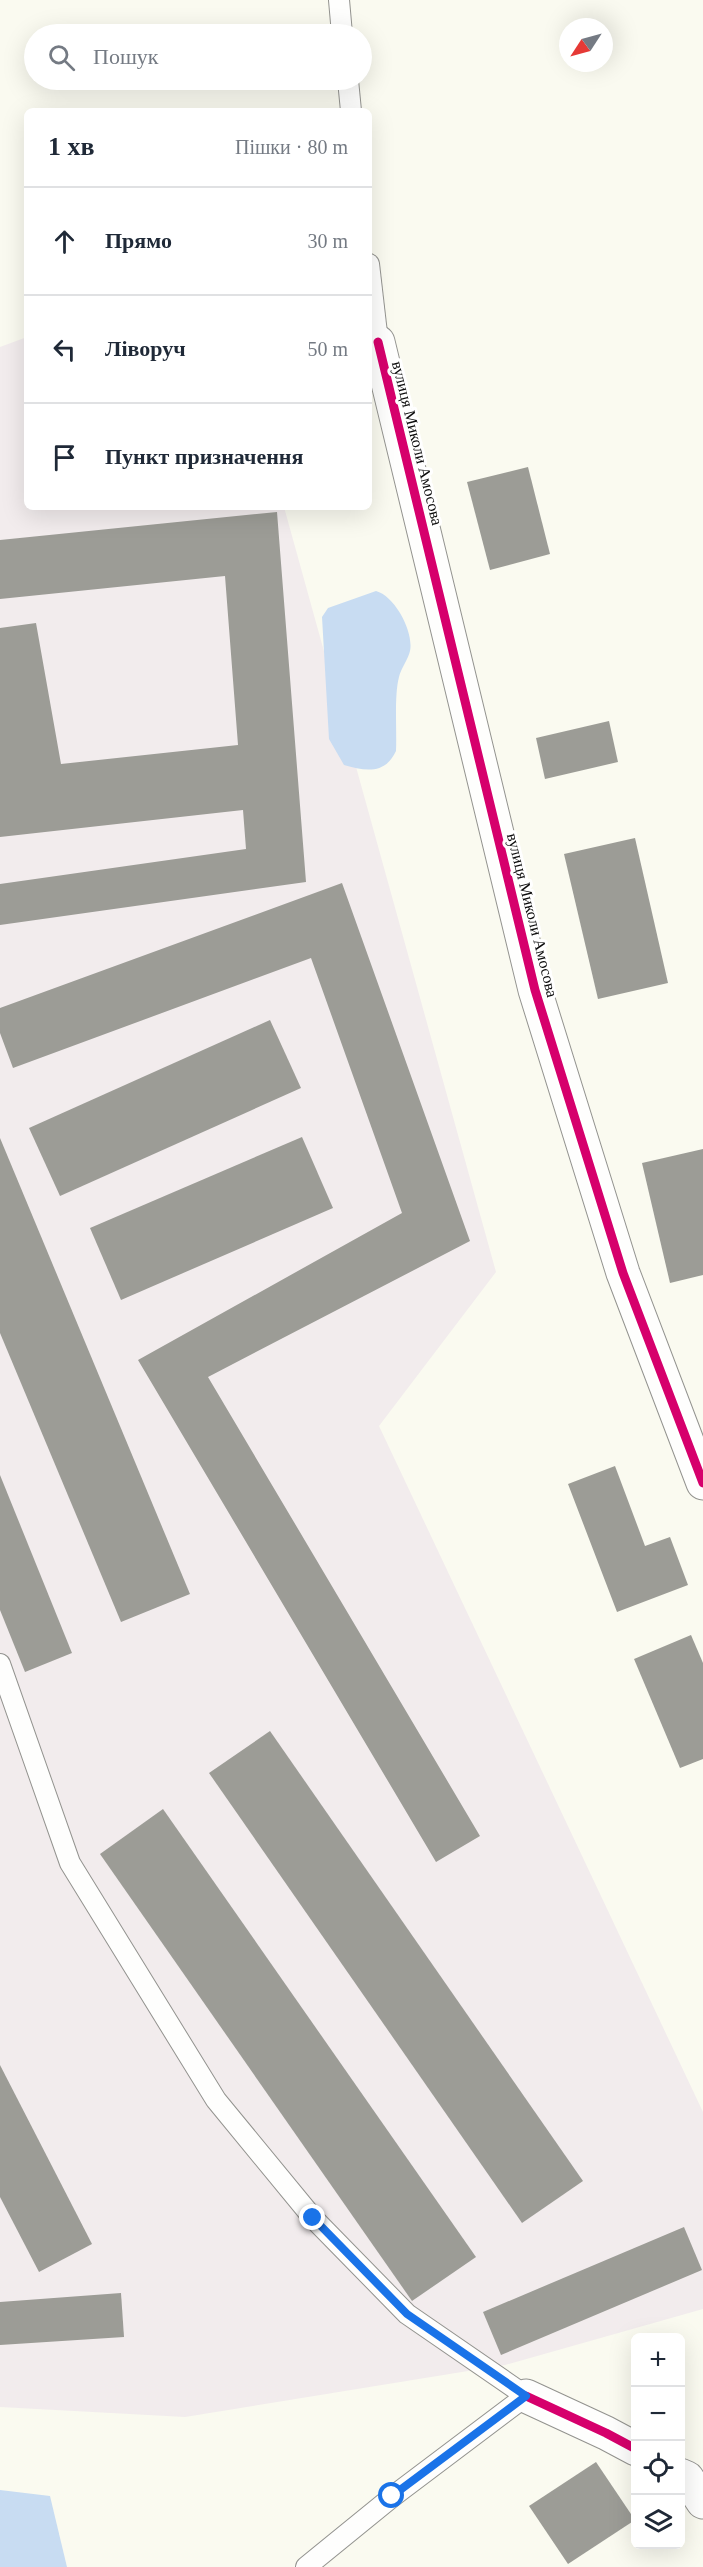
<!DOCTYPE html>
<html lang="uk">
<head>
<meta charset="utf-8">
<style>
  body { margin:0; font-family:"Times New Roman",serif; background:#f6f6f7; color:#1f2937 }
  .controls { position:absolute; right:18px; bottom:18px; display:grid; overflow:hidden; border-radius:9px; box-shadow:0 6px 24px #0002 }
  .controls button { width:54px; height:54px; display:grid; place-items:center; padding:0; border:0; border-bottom:2px solid #e0e1e3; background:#fff; color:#1f2937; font:30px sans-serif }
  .compass { position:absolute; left:559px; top:18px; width:54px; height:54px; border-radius:50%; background:#fff; box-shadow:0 6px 24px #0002; rotate:234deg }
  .stop { position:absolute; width:18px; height:18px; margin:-14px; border:4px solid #1a73e8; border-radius:50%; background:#fff }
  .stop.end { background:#1a73e8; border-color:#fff; box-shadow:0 2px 6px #0008 }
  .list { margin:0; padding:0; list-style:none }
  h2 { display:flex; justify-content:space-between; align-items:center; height:78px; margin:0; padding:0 24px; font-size:26px }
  h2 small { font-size:20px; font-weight:400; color:#747a83 }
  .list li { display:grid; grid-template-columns:39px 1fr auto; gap:18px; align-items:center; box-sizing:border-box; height:108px; padding:0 24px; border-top:2px solid #e0e1e3 }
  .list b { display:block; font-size:22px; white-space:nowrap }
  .list em { font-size:20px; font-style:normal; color:#747a83 }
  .icon { flex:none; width:33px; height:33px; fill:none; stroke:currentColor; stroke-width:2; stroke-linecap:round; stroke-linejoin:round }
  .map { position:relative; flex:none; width:703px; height:2567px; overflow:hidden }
  .search { position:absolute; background:#fff; box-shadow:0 6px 24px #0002; left:24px; top:24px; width:348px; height:66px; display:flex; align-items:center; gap:15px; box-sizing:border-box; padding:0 21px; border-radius:33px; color:#747a83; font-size:22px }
  .panel { position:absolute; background:#fff; box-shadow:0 6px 24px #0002; left:24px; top:108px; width:348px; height:402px; border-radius:9px }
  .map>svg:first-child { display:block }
</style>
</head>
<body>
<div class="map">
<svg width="703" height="2567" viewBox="0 0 703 2567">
  <rect width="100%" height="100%" fill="#fafaf0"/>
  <polygon fill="#f2eced" points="27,337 27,507 284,507 496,1272 379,1426 703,2112 703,2309 505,2365 185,2417 0,2407 0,347"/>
  <g fill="#c8dcf2">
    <path d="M 376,591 C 395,596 414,632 410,651 C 408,660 401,668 399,677 C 394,696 397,730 396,751 C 385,775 365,771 344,765 L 329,739 L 322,617 L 328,608 Z"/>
    <polygon points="0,2490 50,2496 67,2567 0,2567"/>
  </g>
  <g fill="#9c9c96">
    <polygon points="528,467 550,554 490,570 467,482"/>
    <polygon points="277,512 306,882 0,925 0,884 246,849 243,810 0,837 0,628 36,623 61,764 238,745 225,576 0,599 0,540"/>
    <polygon points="609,721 618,762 545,779 536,738"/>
    <polygon points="635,838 668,983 598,999 564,854"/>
    <polygon points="342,883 470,1241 208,1377 480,1836 436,1862 138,1360 402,1213 311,958 13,1068 0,1033 0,1008"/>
    <polygon points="270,1020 301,1088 60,1196 29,1128"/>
    <polygon points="302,1137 333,1208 121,1300 90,1228"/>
    <polygon points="0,1138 190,1594 121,1622 0,1333"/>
    <polygon points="703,1149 703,1275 670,1283 642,1163"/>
    <polygon points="615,1466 645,1546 670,1537 688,1585 617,1612 568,1484"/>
    <polygon points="0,1475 72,1653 25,1672 0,1610"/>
    <polygon points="691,1635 703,1663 703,1759 680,1768 634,1659"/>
    <polygon points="270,1731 583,2181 522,2223 209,1773"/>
    <polygon points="163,1809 476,2257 412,2301 100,1854"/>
    <polygon points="0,2065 92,2244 39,2272 0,2197"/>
    <polygon points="684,2227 702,2270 501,2355 483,2312"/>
    <polygon points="121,2293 124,2337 0,2345 0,2302"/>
    <polygon points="596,2462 635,2520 568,2564 529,2506"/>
  </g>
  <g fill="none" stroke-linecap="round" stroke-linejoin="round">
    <defs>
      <g id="lane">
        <polyline points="339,0 342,34"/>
        <polyline points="348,80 351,111"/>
        <polyline points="369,264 378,342"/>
        <polyline points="0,1664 70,1863 216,2100 313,2218 407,2314 526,2396 392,2497 306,2567"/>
      </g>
      <g id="street">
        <polyline points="378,342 535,990 623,1273 703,1483"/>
        <polyline points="526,2396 606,2433 636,2449"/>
        <polyline points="680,2475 687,2478 703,2502"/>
      </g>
    </defs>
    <use href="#lane" stroke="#93938f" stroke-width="22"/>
    <use href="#street" stroke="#93938f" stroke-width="35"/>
    <use href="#lane" stroke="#fefefd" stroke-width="20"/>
    <use href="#street" stroke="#fefefd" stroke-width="33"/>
    <defs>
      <g id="cycleway">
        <polyline points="378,342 535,990 623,1273 703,1483"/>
        <polyline points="526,2396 606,2433 636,2449"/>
      </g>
    </defs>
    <use href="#cycleway" stroke="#fff" stroke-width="13"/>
    <use href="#cycleway" stroke="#d6006c" stroke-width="9"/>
  </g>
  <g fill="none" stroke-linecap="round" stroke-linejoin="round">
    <polyline stroke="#1a73e8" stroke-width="8" points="313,2218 407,2314 526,2396 392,2496"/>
  </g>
  <g text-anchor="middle" stroke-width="6" stroke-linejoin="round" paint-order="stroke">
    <g font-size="16" fill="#0c0c0c" stroke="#fff">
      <text transform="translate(418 443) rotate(76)" y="6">вулиця Миколи Амосова</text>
      <text transform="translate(533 915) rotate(76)" y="6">вулиця Миколи Амосова</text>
    </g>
  </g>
</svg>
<div class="controls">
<button>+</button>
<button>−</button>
<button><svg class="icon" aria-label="locate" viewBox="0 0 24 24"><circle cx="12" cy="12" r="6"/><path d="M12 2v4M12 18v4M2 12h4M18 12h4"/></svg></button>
<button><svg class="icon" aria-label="layers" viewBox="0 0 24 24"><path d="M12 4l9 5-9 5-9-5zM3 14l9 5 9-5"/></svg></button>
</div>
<svg class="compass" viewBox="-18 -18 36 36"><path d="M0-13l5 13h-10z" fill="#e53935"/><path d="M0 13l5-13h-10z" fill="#747a83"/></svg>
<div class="stop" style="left:392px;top:2496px"></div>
<div class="stop end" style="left:313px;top:2218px"></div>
<div class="search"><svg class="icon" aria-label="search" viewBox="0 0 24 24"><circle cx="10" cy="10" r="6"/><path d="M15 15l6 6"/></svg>Пошук</div>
<section class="panel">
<h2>1 хв<small>Пішки · 80 m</small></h2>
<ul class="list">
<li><svg class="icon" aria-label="ahead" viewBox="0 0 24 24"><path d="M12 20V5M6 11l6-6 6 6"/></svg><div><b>Прямо</b></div><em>30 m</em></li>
<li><svg class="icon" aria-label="left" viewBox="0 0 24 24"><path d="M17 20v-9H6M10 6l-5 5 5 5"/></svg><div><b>Ліворуч</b></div><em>50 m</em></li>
<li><svg class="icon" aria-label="arrive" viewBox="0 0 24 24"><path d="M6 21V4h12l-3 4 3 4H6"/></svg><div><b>Пункт призначення</b></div></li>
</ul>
</section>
</div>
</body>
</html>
